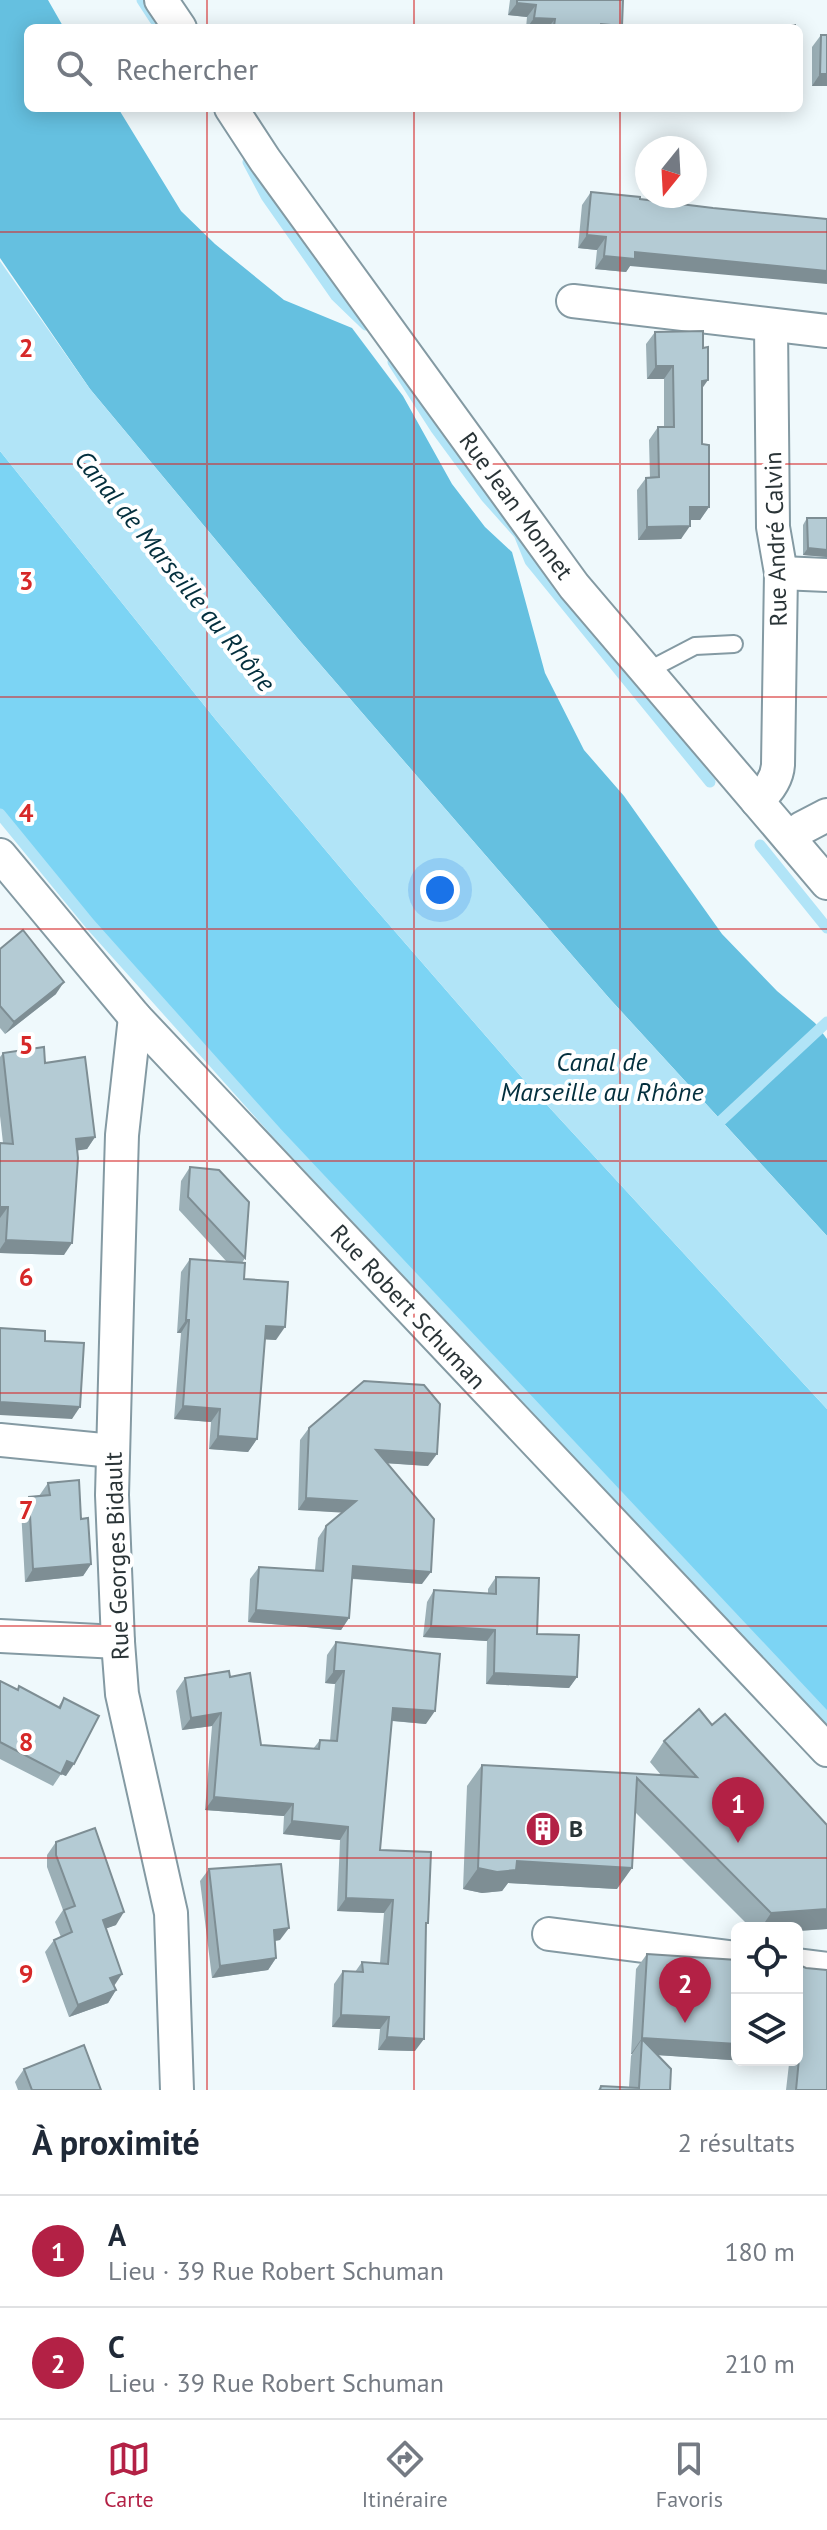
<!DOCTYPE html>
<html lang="fr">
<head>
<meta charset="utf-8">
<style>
  body { margin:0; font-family:"PT Sans",sans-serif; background:#f6f6f7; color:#1f2937 }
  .controls { position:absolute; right:24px; bottom:24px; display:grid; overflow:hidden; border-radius:12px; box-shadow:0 4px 20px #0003 }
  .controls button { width:72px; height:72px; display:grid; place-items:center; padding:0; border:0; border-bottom:2px solid #e0e1e3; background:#fff; color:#1f2937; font:40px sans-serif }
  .compass { position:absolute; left:635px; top:136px; width:72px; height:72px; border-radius:50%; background:#fff; box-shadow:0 4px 20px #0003; rotate:198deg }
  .you { position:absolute; left:440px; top:890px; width:28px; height:28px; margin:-20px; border:6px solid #fff; border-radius:50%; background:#1a73e8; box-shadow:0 0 0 12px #1a73e833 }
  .badge { display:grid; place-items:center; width:52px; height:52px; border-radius:50%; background:#b32145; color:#fff; font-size:26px; font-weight:700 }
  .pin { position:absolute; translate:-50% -66px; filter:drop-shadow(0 2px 4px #0008) }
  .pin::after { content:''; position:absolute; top:42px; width:28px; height:24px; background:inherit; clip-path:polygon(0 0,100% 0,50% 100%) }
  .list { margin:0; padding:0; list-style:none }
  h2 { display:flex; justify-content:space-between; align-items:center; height:104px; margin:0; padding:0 32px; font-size:34px }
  h2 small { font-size:26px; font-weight:400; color:#747a83 }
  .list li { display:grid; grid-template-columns:52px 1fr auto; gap:24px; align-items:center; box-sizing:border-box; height:112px; padding:0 32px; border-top:2px solid #e0e1e3 }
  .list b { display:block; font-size:30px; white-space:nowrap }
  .list p { margin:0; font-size:26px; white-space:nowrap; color:#747a83 }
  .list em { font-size:26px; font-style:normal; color:#747a83 }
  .icon { flex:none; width:44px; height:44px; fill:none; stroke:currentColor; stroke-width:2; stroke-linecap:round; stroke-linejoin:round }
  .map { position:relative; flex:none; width:827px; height:2090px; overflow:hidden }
  .search { position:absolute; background:#fff; box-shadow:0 4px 20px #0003; left:24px; right:24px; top:24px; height:88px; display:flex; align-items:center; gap:20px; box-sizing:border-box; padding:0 28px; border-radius:12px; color:#747a83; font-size:30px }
  .sheet { height:328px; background:#fff }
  nav { display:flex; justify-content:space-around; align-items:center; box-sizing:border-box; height:112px; border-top:2px solid #e0e1e3; background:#fff; font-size:22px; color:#747a83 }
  nav a { display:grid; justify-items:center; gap:4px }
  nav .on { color:#b32145 }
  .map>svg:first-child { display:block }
</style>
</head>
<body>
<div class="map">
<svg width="827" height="2090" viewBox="0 0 827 2090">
  <rect width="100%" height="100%" fill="#eff9fc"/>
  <polygon fill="#7cd4f4" points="0,451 216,720 365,897 525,1081 827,1409 827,1717 160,1007 0,810"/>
  <polygon fill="#65c0e0" points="0,0 48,0 64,28 28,28 28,108 118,108 181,211 215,244 284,300 352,328 403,396 452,484 485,527 512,552 545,673 584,750 624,796 722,934 777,991 815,1023 827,1039 827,1236 609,998 300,641 90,389 0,258"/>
  <polygon fill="#b1e4f7" points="0,261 90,389 300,641 609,998 827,1236 827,1409 525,1081 365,897 216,720 0,451"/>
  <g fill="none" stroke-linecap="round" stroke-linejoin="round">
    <g stroke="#b1e4f7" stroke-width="11">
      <polyline points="142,0 155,20"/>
      <polyline points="248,162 266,196 336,296 366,325"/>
      <polyline points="393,362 436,429 486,497 519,534 530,561 710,782"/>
      <polyline points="0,814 90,924 276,1132 827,1718"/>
      <polyline points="760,845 827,928"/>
      <polyline points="710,1131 827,1022"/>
    </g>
    <defs>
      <polyline id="lane" points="647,671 695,646 734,644"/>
      <g id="street">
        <polyline points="161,0 180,28"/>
        <polyline points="231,108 265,160 574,586 827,883"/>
        <polyline points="573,301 827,331"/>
        <polyline points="781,573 827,575"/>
        <path d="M 757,801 C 768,791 777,780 778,765 L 781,573 L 773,527 L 771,325"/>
        <polyline points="789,838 802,828 827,815"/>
        <polyline points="0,855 135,1017 827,1750"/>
        <polyline points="135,1017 122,1135 117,1304 112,1495 118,1642 122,1694 171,1913 177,2090"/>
        <polyline points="0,1440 113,1451"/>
        <polyline points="0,1636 118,1642"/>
        <polyline points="549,1934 737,1958"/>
        <polyline points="797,1965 827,1969"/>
      </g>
    </defs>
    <use href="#lane" stroke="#849aa3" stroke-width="20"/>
    <use href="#street" stroke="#849aa3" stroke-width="36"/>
    <use href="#lane" stroke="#fff" stroke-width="16"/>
    <use href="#street" stroke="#fff" stroke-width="32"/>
  </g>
  <g fill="#9bafb6">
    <polygon points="510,0 623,0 622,26 620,28 526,28 527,17 508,15"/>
    <polygon points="821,35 827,86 812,86 812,47"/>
    <polygon points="591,192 640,199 713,208 630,266 626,272 595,269 597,250 578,248 582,205"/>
    <polygon points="655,332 702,390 702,444 709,507 700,520 690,520 681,539 638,540 637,490 646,478 650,478 649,440 658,427 664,427 664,379 647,379 646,344"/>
    <polygon points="807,518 827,518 827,557 803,555 803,525"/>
    <polygon points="0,949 56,994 5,1034 0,1028"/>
    <polygon points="3,1053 45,1063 95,1137 87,1149 78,1150 64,1255 0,1253 0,1143 3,1143 0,1116 0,1057"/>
    <polygon points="190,1167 245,1258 242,1263 244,1279 276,1340 265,1339 257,1439 248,1452 209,1449 211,1422 174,1419 181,1333 177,1333 181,1272 190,1259 227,1262 179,1210 181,1181"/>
    <polygon points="309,1428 428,1466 387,1463 422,1584 352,1579 349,1618 341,1630 248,1622 250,1579 259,1567 315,1570 318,1538 326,1526 342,1512 298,1510 300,1440"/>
    <polygon points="48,1483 81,1519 91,1564 83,1576 25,1582 21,1509 29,1497 39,1496"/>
    <polygon points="496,1577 537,1634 577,1677 569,1688 486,1684 487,1641 423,1637 427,1602 434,1590 488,1594 488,1589"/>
    <polygon points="336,1642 426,1724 392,1721 380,1850 426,1926 415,2051 378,2050 380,2029 332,2027 334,1984 343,1971 355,1972 362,1962 380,1963 384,1913 337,1911 340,1840 283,1834 284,1816 205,1810 212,1726 182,1730 176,1691 185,1678 230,1677 261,1745 313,1749 320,1740 330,1741 335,1684 325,1683 327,1655"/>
    <polygon points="0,1681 17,1690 19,1686 58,1707 64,1698 66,1776 61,1774 53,1786 0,1759"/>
    <polygon points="712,1725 827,1825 827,1929 797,1931 797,1928 751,1928 635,1812 617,1889 508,1883 502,1891 482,1893 463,1889 467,1786 482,1765 661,1775 650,1762 664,1741"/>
    <polygon points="56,1842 116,1925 106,1928 114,1986 116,1990 108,2003 69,2017 45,1952 54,1940 61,1937 55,1922 63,1910 47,1867 47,1855"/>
    <polygon points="209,1869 280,1940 275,1941 276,1958 268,1970 212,1978 200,1881"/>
    <polygon points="647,1954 737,2060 797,2060 797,1964 827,2090 786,2090 789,2064 658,2055 670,2090 598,2090 601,2086 629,2087 631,2056 632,2054 631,2054 636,1969"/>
    <polygon points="24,2069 101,2090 18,2090 15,2082"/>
  </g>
  <g fill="#7e8e94">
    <polygon points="517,3 536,5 527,17 508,15"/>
    <polygon points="534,18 555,19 548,28 527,28"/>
    <polygon points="601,24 622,26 620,28 598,28"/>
    <polygon points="820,74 827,74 827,86 812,86"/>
    <polygon points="587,235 606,237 597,250 578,248"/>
    <polygon points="635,252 827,271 827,284 630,266 626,272 595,269 604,256"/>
    <polygon points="656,366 673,366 664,379 647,379"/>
    <polygon points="708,380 699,393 702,381"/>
    <polygon points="690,507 709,507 700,520 681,520"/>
    <polygon points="690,526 681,539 638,540 647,527"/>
    <polygon points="808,548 827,550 827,557 803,555"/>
    <polygon points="64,982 56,994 5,1034 14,1022"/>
    <polygon points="95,1137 87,1149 68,1152 76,1139"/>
    <polygon points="0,1207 8,1207 0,1218"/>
    <polygon points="6,1240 72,1243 64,1255 0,1253 0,1249"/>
    <polygon points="186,1320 189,1320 181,1333 177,1333"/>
    <polygon points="266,1326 285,1327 276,1340 258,1339"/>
    <polygon points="0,1402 80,1407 72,1419 0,1415"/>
    <polygon points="183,1406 220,1409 211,1422 174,1419"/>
    <polygon points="218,1436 257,1439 248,1452 209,1449"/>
    <polygon points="376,1450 437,1454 428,1466 368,1462"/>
    <polygon points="306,1498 356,1501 348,1513 298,1510"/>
    <polygon points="91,1564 83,1576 25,1582 33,1569"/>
    <polygon points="353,1566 431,1572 422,1584 345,1578"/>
    <polygon points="256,1610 349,1618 341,1630 248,1622"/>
    <polygon points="431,1626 495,1630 487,1641 423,1637"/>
    <polygon points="334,1671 344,1671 335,1684 325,1683"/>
    <polygon points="494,1673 577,1677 569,1688 486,1684"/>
    <polygon points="393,1708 435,1711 426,1724 384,1720"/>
    <polygon points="221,1713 212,1726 182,1730 191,1718"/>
    <polygon points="67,1761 74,1764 66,1776 59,1773"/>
    <polygon points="214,1797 293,1804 284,1816 205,1810"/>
    <polygon points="292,1821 348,1827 340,1840 283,1834"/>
    <polygon points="517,1861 632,1868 617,1889 508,1883 502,1891 482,1893 463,1889 478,1868"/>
    <polygon points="346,1898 393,1900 384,1913 337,1911"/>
    <polygon points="827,1909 827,1929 797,1931 797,1928 761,1928 771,1913"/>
    <polygon points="124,1912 116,1925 94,1933 103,1920"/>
    <polygon points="289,1928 280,1940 265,1942 274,1930"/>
    <polygon points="276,1958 268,1970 212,1978 220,1966"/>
    <polygon points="122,1974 114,1986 110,1978"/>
    <polygon points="116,1990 108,2003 69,2017 78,2005"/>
    <polygon points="341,2015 389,2017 380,2029 332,2027"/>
    <polygon points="387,2037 424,2039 415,2051 378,2050"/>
    <polygon points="642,2038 737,2044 737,2060 791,2060 789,2064 641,2054 642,2039 632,2054 631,2054"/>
  </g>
  <g fill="#b4cbd4" stroke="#7e8e94" stroke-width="2">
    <polygon points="517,0 623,0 622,26 601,24 600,28 554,26 555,19 534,18 536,5 517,3"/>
    <polygon points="764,25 795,25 795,28 763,28"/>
    <polygon points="821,35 827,35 827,74 820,74"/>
    <polygon points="591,192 640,197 640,199 713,208 827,219 827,271 635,252 635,259 604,256 606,237 587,235"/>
    <polygon points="703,331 703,348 708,347 708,380 702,381 702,444 709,445 709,507 690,507 690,526 647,527 646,478 659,477 658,427 674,427 673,366 656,366 655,332"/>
    <polygon points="807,518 827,518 827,550 808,548"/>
    <polygon points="23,930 64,982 14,1022 0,1006 0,949"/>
    <polygon points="44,1047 45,1063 85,1057 95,1137 76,1139 78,1158 72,1243 6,1240 8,1207 0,1207 0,1143 13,1144 3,1053"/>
    <polygon points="190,1167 219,1170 249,1202 245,1258 188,1197"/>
    <polygon points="190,1259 245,1263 244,1279 288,1282 285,1327 266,1326 257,1439 218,1436 220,1409 183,1406 189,1320 186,1320"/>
    <polygon points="0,1328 45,1331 45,1341 84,1343 80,1407 0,1402"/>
    <polygon points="364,1381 424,1385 440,1404 437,1454 376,1450 434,1519 431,1572 353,1566 349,1618 256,1610 259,1567 323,1571 326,1526 356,1501 306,1498 309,1428"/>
    <polygon points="79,1480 81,1519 88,1518 91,1564 33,1569 29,1497 50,1495 48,1483"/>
    <polygon points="496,1577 539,1578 537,1634 579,1635 577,1677 494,1673 495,1630 431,1626 434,1590 496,1594"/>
    <polygon points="336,1642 440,1654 435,1711 393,1708 380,1850 431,1852 428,1923 426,1923 424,2039 387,2037 389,2017 341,2015 343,1971 363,1972 362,1962 388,1964 393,1900 346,1898 348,1827 292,1821 293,1804 214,1797 221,1713 191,1718 185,1678 229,1671 230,1677 250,1673 261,1745 319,1749 320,1740 337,1741 344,1671 334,1671"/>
    <polygon points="0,1681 18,1690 19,1686 60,1708 64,1698 99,1716 74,1764 67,1761 61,1774 0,1742"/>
    <polygon points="699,1709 712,1725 725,1714 827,1825 827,1909 771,1913 637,1778 632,1868 517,1861 516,1870 497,1872 478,1868 482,1765 697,1777 664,1741"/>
    <polygon points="95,1828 124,1912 103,1920 122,1974 110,1978 116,1990 78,2005 54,1940 72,1932 64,1910 75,1906 56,1855 56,1842"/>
    <polygon points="281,1864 289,1928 274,1930 276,1958 220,1966 209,1869"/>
    <polygon points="647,1954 737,1960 737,2044 642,2038"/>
    <polygon points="797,1964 806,1968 827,1970 827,2090 796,2090 800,2048 797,2048"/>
    <polygon points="642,2039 671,2069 670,2090 600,2090 601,2086 639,2088"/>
    <polygon points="84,2045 101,2090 32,2090 24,2069"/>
  </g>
  <path fill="none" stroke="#d62828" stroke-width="2" stroke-opacity="0.55" d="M 207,0 L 207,28M 414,0 L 414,28M 620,0 L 620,28M 207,108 L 207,2090M 414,108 L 414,2090M 620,108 L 620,2090M 0,232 L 827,232M 0,464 L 827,464M 0,697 L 827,697M 0,929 L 827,929M 0,1161 L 827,1161M 0,1393 L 827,1393M 0,1626 L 827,1626M 0,1858 L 827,1858"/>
  <defs>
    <symbol id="building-disc" viewBox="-11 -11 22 22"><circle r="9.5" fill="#b32145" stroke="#fff"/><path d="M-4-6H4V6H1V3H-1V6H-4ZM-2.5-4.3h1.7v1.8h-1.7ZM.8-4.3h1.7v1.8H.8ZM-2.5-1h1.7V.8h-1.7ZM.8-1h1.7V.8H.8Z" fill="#fff"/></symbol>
  </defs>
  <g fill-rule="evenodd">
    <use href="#building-disc" x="523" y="1809" width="40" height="40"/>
  </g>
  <g text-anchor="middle" stroke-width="8" stroke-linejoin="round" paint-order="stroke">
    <g font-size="24" fill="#2a3437" stroke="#fff">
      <text transform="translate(516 506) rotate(54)" y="8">Rue Jean Monnet</text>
      <text transform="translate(776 539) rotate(-92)" y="8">Rue André Calvin</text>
      <text transform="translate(408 1307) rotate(47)" y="8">Rue Robert Schuman</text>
      <text transform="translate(117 1556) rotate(-92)" y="8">Rue Georges Bidault</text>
    </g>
    <g font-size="24" font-weight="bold" fill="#2a3437" stroke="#fff" text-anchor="start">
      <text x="569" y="1837">B</text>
    </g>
    <g font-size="26" font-style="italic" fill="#032f3d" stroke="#fff">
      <text transform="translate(175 571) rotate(51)" y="9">Canal de Marseille au Rhône</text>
      <text x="602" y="1071">Canal de<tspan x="602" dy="30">Marseille au Rhône</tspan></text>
    </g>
  </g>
  <g font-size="26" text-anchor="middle" font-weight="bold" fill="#d62828" stroke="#fff" stroke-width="8" stroke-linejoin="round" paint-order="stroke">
    <text x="26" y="357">2</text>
    <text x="26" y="590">3</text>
    <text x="26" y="822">4</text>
    <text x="26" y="1054">5</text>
    <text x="26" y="1286">6</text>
    <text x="26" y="1519">7</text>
    <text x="26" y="1751">8</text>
    <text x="26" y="1983">9</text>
  </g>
</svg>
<div class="controls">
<button><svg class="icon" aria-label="locate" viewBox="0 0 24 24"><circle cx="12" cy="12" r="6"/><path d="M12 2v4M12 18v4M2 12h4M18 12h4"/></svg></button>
<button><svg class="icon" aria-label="layers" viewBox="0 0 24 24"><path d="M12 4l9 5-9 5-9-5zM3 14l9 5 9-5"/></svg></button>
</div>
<svg class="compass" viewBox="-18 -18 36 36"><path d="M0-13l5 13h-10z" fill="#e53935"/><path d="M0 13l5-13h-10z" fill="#747a83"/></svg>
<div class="you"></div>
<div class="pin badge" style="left:738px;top:1843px">1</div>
<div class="pin badge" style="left:685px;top:2023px">2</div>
<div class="search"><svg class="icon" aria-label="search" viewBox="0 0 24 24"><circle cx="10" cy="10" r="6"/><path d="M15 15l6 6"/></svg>Rechercher</div>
</div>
<section class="sheet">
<h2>À proximité<small>2 résultats</small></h2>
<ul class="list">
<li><span class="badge">1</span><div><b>A</b><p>Lieu · 39 Rue Robert Schuman</p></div><em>180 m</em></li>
<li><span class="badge">2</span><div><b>C</b><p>Lieu · 39 Rue Robert Schuman</p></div><em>210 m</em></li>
</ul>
</section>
<nav>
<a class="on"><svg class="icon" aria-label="map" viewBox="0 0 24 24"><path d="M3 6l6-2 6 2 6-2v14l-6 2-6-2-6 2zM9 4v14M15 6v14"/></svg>Carte</a>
<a><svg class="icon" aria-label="directions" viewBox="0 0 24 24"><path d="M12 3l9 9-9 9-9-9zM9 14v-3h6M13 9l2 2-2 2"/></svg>Itinéraire</a>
<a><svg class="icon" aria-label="saved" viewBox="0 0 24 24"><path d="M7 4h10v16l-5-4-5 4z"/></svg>Favoris</a>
</nav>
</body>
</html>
